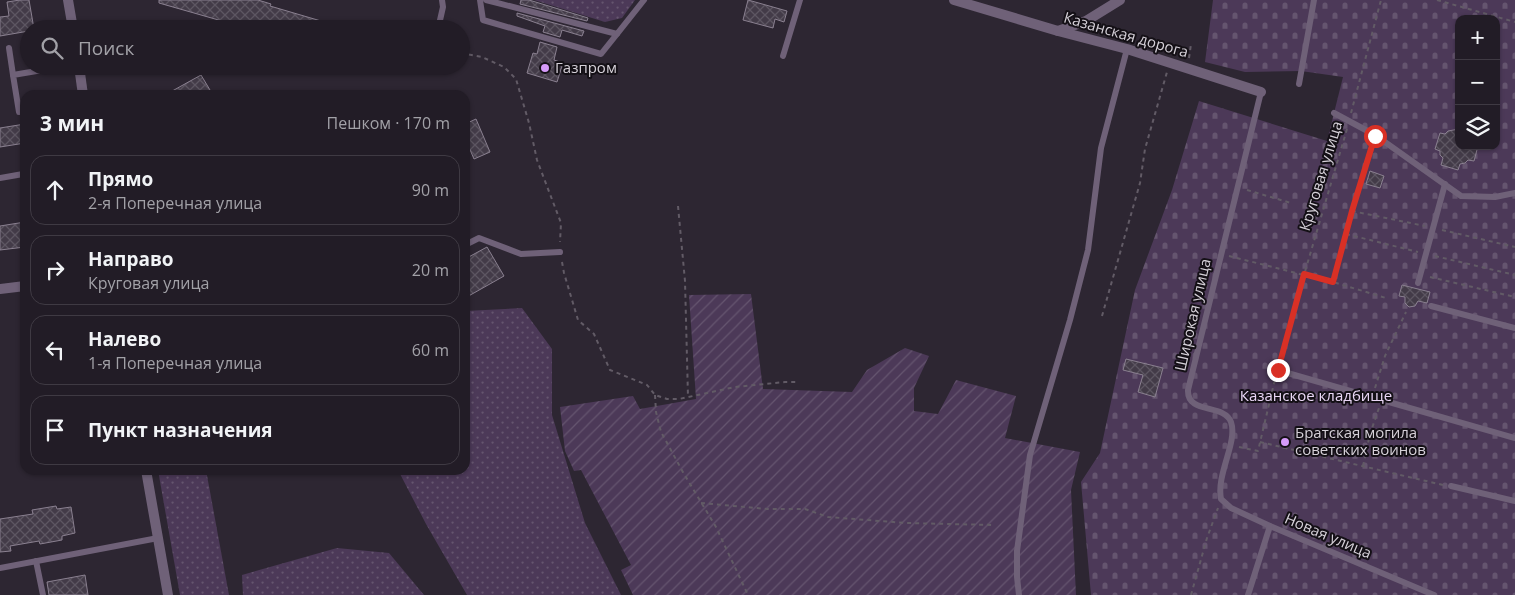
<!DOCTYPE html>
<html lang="ru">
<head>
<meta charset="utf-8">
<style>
  body { margin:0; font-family:"Open Sans",sans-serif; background:#2e2932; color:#f1f3f6 }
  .controls { position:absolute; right:15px; top:15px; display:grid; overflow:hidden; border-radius:10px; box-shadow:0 1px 4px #0004 }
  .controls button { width:45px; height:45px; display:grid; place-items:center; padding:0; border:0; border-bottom:1px solid #3f3a43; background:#221c26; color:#f1f3f6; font:25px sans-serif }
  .stop { position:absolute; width:15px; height:15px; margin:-11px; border:4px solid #d93025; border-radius:50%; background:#fff }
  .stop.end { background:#d93025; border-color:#fff; box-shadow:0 1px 5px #0008 }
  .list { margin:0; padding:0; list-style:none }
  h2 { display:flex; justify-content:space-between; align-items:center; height:65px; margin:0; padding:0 20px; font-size:21px }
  h2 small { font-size:16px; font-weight:400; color:#a2a1a7 }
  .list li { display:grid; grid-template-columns:32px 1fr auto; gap:15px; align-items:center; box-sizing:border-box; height:70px; margin:0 10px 10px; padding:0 10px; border:1px solid #3f3a43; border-radius:15px }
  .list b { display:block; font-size:19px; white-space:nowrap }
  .list p { margin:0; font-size:16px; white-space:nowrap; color:#a2a1a7 }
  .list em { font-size:16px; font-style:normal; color:#a2a1a7 }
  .icon { flex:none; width:28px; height:28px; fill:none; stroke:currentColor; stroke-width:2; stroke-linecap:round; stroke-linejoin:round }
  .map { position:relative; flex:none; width:1515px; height:595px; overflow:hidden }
  .search { position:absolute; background:#221c26; box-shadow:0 1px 4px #0004; left:20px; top:20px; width:450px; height:55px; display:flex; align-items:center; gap:12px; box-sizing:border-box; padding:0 18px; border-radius:28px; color:#a2a1a7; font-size:19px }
  .panel { position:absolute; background:#221c26; box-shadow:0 1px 4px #0004; left:20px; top:90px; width:450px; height:385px; border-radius:15px }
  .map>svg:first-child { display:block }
</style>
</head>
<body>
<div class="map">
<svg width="1515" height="595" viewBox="0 0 1515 595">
  <defs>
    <pattern id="grass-dots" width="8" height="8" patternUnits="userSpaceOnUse" patternTransform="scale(1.25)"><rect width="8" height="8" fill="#4c3958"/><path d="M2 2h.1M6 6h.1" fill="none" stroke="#65556f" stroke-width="1.8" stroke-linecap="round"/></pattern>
    <pattern id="cemetery-stones" width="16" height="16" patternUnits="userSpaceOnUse" patternTransform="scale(1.25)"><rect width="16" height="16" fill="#4c3958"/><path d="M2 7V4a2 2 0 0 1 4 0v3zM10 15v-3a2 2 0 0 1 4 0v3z" fill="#65556f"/></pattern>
    <pattern id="garden-furrows" width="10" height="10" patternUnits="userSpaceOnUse" patternTransform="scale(1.25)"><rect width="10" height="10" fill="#4c3958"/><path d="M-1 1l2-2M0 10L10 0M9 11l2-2" fill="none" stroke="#65556f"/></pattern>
    <pattern id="building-cross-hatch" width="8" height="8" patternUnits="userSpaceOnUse" patternTransform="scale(1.25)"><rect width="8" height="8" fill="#433b48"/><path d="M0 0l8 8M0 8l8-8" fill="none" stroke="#5d5662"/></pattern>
  </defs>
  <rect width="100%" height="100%" fill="#2d2632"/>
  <g fill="url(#grass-dots)">
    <polygon points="534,0 635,0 622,18 605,22"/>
    <polygon points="522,308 552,349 552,415 585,523 621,595 467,595 426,524 398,470 465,470 465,311"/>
    <polygon points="158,470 206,470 229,595 180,595"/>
    <polygon points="337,548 389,553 424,595 243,595 242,575"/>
  </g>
  <path fill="url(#cemetery-stones)" fill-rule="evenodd" d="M 1213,0 L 1515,0 L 1515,595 L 1091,595 L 1081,482 L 1100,453 L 1135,290 L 1172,190 L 1199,101 L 1327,141 L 1343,77 L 1301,71 L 1245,72 L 1205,62 ZM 1459,19 L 1496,19 L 1496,146 L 1459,146 Z"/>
  <polygon fill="url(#garden-furrows)" points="751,294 763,389 852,392 867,370 905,348 929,356 914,388 914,411 938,414 956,380 1016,396 1005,438 1080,452 1071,490 1076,595 633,595 621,570 631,565 581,470 574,471 565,451 560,407 633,396 640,409 696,399 689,295"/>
  <g fill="url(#building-cross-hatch)" stroke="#8a8090">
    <polygon points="20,0 29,0 34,29 29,29 29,31 0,36 0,17 9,16 7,2"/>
    <polygon points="159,0 258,0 271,4 270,6 338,26 338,29 250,29 159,3"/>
    <polygon points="521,0 529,0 588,18 587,21 520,4"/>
    <polygon points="748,0 787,11 784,22 775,19 773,28 743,20"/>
    <polygon points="517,13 584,31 582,36 562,30 560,37 543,32 545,26 517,16"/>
    <polygon points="540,42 557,47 554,60 563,63 557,82 527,73 533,53 537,54"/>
    <polygon points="201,75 213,95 165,95"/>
    <polygon points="476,119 490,152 474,159 465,138 465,124"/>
    <polygon points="25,124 25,143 0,147 0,128"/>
    <polygon points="1459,129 1459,146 1478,146 1474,161 1468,160 1465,163 1460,164 1458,170 1441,165 1443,158 1440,155 1440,151 1435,149 1440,133 1445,134 1448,131"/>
    <polygon points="1370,171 1384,176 1380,188 1366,184"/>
    <polygon points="25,222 25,247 0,250 0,226"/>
    <polygon points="487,247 504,276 465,298 465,259"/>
    <polygon points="1402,285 1430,292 1427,303 1418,301 1415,306 1409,307 1405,303 1405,297 1399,296"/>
    <polygon points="1126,359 1163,368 1155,397 1138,392 1143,375 1123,370"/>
    <polygon points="56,506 57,509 71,507 75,533 62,536 62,540 40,544 39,541 10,546 11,551 0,552 0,519 33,514 32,510"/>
    <polygon points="85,575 88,595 49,595 47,582"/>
  </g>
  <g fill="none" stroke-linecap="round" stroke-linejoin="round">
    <g stroke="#625b66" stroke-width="2" stroke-dasharray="4 4" stroke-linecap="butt">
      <polyline points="1437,0 1515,22"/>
      <polyline points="461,53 482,57 504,67 516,79 529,123 537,160 561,223 560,242"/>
      <polyline points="1189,58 1191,44"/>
      <polyline points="1351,113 1381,0"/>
      <polyline points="1347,129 1304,275 1333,282 1386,298"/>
      <polyline points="1247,190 1291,203"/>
      <polyline points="678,206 685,281 688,397"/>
      <polyline points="1352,211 1425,226"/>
      <polyline points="1442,230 1515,247"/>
      <polyline points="1346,234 1418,252"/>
      <polyline points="1229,256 1304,275 1280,362"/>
      <polyline points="1435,256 1515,275"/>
      <polyline points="562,262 564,273 578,320 594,334 610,370 647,385 655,395 667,399 679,399 735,387 785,382 796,382"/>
      <polyline points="1430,277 1515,297"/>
      <polyline points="1333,282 1372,145"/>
      <polyline points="1102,316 1140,183 1145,149 1167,72"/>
      <polyline points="1375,388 1385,356 1406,312"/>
      <polyline points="655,395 656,412 661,432 684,474 716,527 748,595"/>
      <polyline points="1260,442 1443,485"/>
      <polyline points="1239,447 1258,451 1275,379"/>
      <polyline points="1363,466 1370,434 1379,408"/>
      <polyline points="701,503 767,509 805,509 828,517 906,523 993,525"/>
      <polyline points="1191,595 1207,538 1218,508"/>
    </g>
    <g stroke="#6f6178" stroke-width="6">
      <polyline points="480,0 483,20 601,54 617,34"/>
      <polyline points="486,0 617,34 644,0"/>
      <polyline points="438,29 443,7 442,0"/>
      <polyline points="9,48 13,75"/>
      <polyline points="783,56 800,0"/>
      <polyline points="1299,84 1314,0"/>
      <path d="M 1261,92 L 1188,390 C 1187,415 1224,403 1231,422 C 1238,442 1216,474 1221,499 L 1231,508 L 1270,526 L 1434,595"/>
      <polyline points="19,112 13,75 66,66"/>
      <polyline points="1334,113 1375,135 1461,196 1495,197 1515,193"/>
      <polyline points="0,178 23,174"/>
      <polyline points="465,245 479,238 521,254 560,252"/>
      <polyline points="1418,283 1445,184"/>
      <polyline points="1431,306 1515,328"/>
      <polyline points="1277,370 1515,438"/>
      <polyline points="1451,486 1515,501"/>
      <polyline points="36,561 43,595"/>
      <polyline points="0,568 158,538"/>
      <polyline points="1019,595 1017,577 1017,551 1030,455 1070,320 1088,250 1101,148 1127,49"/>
      <polyline points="1248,595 1270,526"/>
    </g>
    <g stroke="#6f6178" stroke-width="10">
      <polyline points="954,0 1058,31 1127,49 1261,92"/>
      <polyline points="1058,31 1086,21 1120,0"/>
      <polyline points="0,289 25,286"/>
    </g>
    <g stroke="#6f6178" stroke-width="10">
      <polyline points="68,0 73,29"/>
      <polyline points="79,66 83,95"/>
      <polyline points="146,470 168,595"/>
    </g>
  </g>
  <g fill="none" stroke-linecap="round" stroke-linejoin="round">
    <polyline stroke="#d93025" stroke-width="6" points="1278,370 1304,274 1333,282 1352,211 1375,136"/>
  </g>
  <g fill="#d69bfa" stroke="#141016" stroke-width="2">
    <circle cx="545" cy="68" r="5"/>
    <circle cx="1285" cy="442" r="5"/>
  </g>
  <g text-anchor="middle" stroke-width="4" stroke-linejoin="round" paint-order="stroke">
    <g font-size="15" fill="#d5d0d8" stroke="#141016">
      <text transform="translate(1126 35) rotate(16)" y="5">Казанская дорога</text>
      <text transform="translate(1321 176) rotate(-73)" y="5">Круговая улица</text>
      <text transform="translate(1193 315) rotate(-77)" y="5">Широкая улица</text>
      <text transform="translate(1328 536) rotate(23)" y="5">Новая улица</text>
    </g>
    <g font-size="15" fill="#d5d0d8" stroke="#141016" text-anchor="start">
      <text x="555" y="73">Газпром</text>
      <text x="1295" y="438">Братская могила<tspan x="1295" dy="17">советских воинов</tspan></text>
    </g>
    <g font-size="15" fill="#ead7f6" stroke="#141016">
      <text x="1316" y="401">Казанское кладбище</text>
    </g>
  </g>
</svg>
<div class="controls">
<button>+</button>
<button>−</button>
<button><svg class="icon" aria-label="layers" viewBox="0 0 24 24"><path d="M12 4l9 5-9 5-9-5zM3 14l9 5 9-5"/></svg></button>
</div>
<div class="stop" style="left:1375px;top:136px"></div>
<div class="stop end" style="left:1278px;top:370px"></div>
<div class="search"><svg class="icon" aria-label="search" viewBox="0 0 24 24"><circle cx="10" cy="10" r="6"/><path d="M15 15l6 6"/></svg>Поиск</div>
<section class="panel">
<h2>3 мин<small>Пешком · 170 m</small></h2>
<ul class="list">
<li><svg class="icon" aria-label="ahead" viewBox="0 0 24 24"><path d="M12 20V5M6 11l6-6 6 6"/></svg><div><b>Прямо</b><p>2-я Поперечная улица</p></div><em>90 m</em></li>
<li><svg class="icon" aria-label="right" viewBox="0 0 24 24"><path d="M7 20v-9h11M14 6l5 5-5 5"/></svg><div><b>Направо</b><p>Круговая улица</p></div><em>20 m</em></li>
<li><svg class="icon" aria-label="left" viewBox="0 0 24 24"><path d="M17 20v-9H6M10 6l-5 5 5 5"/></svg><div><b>Налево</b><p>1-я Поперечная улица</p></div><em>60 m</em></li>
<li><svg class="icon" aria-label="arrive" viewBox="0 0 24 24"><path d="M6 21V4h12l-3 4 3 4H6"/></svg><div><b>Пункт назначения</b></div></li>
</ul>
</section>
</div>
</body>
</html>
